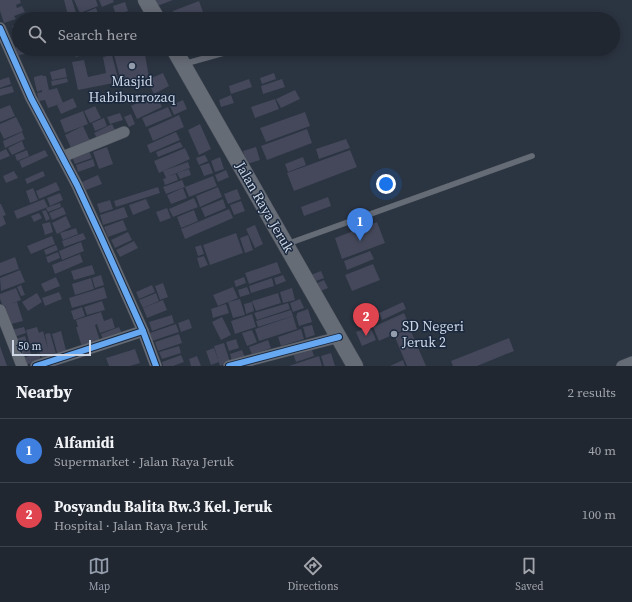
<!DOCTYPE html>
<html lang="en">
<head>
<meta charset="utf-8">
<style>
  body { margin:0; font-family:"Source Serif 4",serif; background:#282f39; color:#f1f3f6 }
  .scale { position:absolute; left:12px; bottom:10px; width:79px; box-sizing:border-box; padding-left:4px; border:2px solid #cdd6e5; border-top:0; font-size:11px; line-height:14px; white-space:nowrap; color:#cdd6e5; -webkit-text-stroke:3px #1a283e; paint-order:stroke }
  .you { position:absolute; left:386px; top:184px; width:14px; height:14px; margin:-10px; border:3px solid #fff; border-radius:50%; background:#1a73e8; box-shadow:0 0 0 6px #1a73e833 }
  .badge { display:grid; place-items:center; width:26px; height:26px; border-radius:50%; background:#949dac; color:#fff; font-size:13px; font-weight:700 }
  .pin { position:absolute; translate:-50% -33px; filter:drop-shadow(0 1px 2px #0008) }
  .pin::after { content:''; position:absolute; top:21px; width:14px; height:12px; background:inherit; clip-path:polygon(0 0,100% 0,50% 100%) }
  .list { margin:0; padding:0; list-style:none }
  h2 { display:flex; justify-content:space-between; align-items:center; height:52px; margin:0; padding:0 16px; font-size:17px }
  h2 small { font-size:13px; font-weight:400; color:#a2a5ab }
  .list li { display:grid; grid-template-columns:26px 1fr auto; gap:12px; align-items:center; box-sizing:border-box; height:64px; padding:0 16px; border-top:1px solid #3d444d }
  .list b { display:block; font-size:15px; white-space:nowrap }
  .list p { margin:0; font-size:13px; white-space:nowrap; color:#a2a5ab }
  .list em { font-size:13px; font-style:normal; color:#a2a5ab }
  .icon { flex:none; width:22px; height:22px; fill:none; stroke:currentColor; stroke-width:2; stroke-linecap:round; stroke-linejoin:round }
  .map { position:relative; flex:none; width:632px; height:366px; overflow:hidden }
  .search { position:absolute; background:#202731; box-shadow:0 2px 10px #0003; left:12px; right:12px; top:12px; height:44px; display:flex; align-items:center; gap:10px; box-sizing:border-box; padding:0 14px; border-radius:22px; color:#a2a5ab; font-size:15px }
  .sheet { height:180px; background:#202731 }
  nav { display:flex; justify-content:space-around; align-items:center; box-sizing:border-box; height:56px; border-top:1px solid #3d444d; background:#202731; font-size:11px; color:#a2a5ab }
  nav a { display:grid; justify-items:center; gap:2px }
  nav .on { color:#949dac }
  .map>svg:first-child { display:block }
</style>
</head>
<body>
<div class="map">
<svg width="632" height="366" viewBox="0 0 632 366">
  <rect width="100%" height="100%" fill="#2b3441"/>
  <g fill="#44485a">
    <polygon points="0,0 20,0 21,3 16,5 17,8 22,6 25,12 14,16 16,19 4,23 0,11"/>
    <polygon points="64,0 72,0 76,13 68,15"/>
    <polygon points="74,0 96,0 98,6 80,13"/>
    <polygon points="99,0 113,0 114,2 102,7"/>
    <polygon points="148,0 173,0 152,8"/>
    <polygon points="199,1 203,12 186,19 176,19 173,11"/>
    <polygon points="125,2 128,11 116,15 113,6"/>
    <polygon points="96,8 100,19 69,19"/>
    <polygon points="19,24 19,33 15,34 12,26"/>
    <polygon points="19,46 19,49 36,49 36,51 16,56 14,48"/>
    <polygon points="76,49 102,49 76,57 73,50"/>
    <polygon points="144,49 149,77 122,85 114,55"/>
    <polygon points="112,55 119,82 78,90 72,62 84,60 88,77 106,73 103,57"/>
    <polygon points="65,68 67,77 52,80 50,72"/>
    <polygon points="163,73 169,86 154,94 147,80"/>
    <polygon points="274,73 276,79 262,84 260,78"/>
    <polygon points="42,75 43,76 46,76 49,90 57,88 63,103 48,108 45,100 39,101 37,93 42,92 42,90 37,92 34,79 34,77"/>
    <polygon points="9,77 11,84 0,88 0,80"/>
    <polygon points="67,78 68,82 52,86 51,81"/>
    <polygon points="249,79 252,87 231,94 229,86"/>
    <polygon points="282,79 285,87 263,94 261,86"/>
    <polygon points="12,86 14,92 0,96 0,89"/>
    <polygon points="295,90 300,99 281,108 276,99"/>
    <polygon points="156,94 162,107 137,119 131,106"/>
    <polygon points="231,95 234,103 221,107 219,100"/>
    <polygon points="73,98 77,107 61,114 57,105"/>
    <polygon points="275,99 279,109 255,118 251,107"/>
    <polygon points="183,100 187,109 174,115 170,106"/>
    <polygon points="10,105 15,116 0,122 0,109"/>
    <polygon points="95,106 101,118 90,123 84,111"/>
    <polygon points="168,107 172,116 146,127 142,118"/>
    <polygon points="83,111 88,124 65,133 60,120"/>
    <polygon points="305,112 310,126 266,142 260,128"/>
    <polygon points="120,113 123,120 110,124 107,117"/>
    <polygon points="131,114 135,124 129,127 124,117"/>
    <polygon points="179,115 184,127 153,141 148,129"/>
    <polygon points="16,117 23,131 4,139 0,131 0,124"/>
    <polygon points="104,118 107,126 95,131 92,123"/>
    <polygon points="112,124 116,132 99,141 94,133"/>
    <polygon points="200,124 211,149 199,155 188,130"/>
    <polygon points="83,126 91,143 73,152 65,135"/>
    <polygon points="307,129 312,143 267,160 261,146"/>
    <polygon points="22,132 25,139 5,148 3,141"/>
    <polygon points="176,132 180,140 150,153 147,145"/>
    <polygon points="346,139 350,148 319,159 316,149"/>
    <polygon points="22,141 25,149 12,155 8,148"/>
    <polygon points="180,142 183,147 158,157 156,152"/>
    <polygon points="107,147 113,164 99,169 93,152"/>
    <polygon points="256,147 260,160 247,164 243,151"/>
    <polygon points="185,148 190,159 159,173 154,161"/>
    <polygon points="6,149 10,156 0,160 0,152"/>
    <polygon points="27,150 29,156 17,161 15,155"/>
    <polygon points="45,150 48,156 22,168 19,161"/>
    <polygon points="350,150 357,167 294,191 287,173"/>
    <polygon points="89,151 92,158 75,164 72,157"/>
    <polygon points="205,155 208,161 199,165 196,158"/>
    <polygon points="220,157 224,169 215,172 211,161"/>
    <polygon points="303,157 306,165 288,172 285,164"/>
    <polygon points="93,159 95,166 78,172 76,165"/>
    <polygon points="188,162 190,168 169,176 176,174 178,180 165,185 163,179 166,178 163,171"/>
    <polygon points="209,163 213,173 204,176 200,166"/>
    <polygon points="189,169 191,175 180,179 177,173"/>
    <polygon points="226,170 229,177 218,182 215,175"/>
    <polygon points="14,171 18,178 6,183 3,176"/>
    <polygon points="43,171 45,176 27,184 25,179"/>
    <polygon points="98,175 102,184 86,190 82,182"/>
    <polygon points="213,176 217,186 189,197 185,187"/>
    <polygon points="182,180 185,187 166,194 163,187"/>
    <polygon points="56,182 60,190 39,199 36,191"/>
    <polygon points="158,187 160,193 116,207 114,201"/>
    <polygon points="218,187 222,197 200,207 196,196"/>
    <polygon points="33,188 38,200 30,203 26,191"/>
    <polygon points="183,188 187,198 171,204 167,195"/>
    <polygon points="237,189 241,199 228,204 224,194"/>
    <polygon points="60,193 63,200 50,206 47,198"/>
    <polygon points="328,197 331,206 304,216 301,207"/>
    <polygon points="194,198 198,207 173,217 169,209"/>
    <polygon points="44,199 48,207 17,219 14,211"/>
    <polygon points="146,199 150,208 133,215 129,205"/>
    <polygon points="223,199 226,208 205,217 201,208"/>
    <polygon points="110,200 113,209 100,213 97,204"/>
    <polygon points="241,201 245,211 234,215 230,205"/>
    <polygon points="60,203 61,207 48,212 46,208"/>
    <polygon points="0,204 1,204 6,215 3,216 6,224 0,227"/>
    <polygon points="63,207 66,214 52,220 49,213"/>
    <polygon points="124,207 128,217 103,225 100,215"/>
    <polygon points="167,208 171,218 160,222 156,212"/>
    <polygon points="229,209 233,218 185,239 181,229"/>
    <polygon points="46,210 50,219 46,221 42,211"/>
    <polygon points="194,210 198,221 181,228 177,217"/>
    <polygon points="39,213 42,218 34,222 31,216"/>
    <polygon points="66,216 71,227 57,234 52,223"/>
    <polygon points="123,220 127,230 108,237 104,227"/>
    <polygon points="50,222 53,232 45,235 42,224"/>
    <polygon points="377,222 385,243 342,259 335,238"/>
    <polygon points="255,225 263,244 255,248 246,229"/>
    <polygon points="76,228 78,234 63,240 60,233"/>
    <polygon points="128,232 132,240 115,248 111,240"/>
    <polygon points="83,233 86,239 64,247 62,241"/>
    <polygon points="236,233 243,253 210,265 203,245"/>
    <polygon points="248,235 253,250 245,253 240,238"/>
    <polygon points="52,236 55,244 31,254 27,246"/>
    <polygon points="134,241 138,248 120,257 116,250"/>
    <polygon points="81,242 84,251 62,260 59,251"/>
    <polygon points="56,245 58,250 46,255 44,250"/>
    <polygon points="201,245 204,254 198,256 195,247"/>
    <polygon points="370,251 374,259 347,270 344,261"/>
    <polygon points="58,252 60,258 48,263 46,257"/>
    <polygon points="80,254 83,262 55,274 52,265"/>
    <polygon points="204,256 208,265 200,268 197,258"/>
    <polygon points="15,257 19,269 0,276 0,263"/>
    <polygon points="277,262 281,273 249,284 245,273"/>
    <polygon points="373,264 380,280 352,291 345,275"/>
    <polygon points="92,265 95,274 74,280 71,271"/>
    <polygon points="20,270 25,282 1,291 0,278"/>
    <polygon points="321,271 324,278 311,283 308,276"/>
    <polygon points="101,275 104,285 95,288 92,278"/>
    <polygon points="283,275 286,281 276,285 274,278"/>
    <polygon points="56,277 60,286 45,292 41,284"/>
    <polygon points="244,277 246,283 236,287 234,281"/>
    <polygon points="91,278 94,289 75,295 72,284"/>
    <polygon points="272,278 274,286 251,293 249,286"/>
    <polygon points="324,280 328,288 316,293 313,285"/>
    <polygon points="163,283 168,297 160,300 155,286"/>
    <polygon points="21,285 25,295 21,296 17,287"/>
    <polygon points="152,285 155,292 139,299 136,292"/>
    <polygon points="104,287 107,298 72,308 69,298"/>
    <polygon points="233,287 238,298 218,306 213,295"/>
    <polygon points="247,287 250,294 240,297 238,290"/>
    <polygon points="16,288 21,300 11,304 17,302 23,321 11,324 5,306 3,307 0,299 0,294"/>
    <polygon points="292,288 295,300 283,303 280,292"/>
    <polygon points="59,292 62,299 45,306 42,298"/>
    <polygon points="37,293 42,302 28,311 22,302"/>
    <polygon points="156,293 159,301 143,308 139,300"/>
    <polygon points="278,293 281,303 256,311 252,301"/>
    <polygon points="240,299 245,315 233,318 228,302"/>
    <polygon points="300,299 304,308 293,312 290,303"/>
    <polygon points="163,300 167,310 147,318 143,308"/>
    <polygon points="102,301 105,310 87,315 84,307"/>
    <polygon points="252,302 254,311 246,314 244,304"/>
    <polygon points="403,302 406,309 382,320 379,313"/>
    <polygon points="288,303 290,309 257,320 254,313"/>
    <polygon points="226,304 229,313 213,318 211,309"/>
    <polygon points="82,307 85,316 74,320 71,311"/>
    <polygon points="308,309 312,322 299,326 296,316 297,315 297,313"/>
    <polygon points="291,310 293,316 258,327 256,321"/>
    <polygon points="101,312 104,321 112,318 115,328 100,333 97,324 95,325 100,341 82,347 76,327 78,327 76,320"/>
    <polygon points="404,313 410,327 379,341 373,327"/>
    <polygon points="252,314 256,327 235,334 231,321"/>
    <polygon points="172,315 174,323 152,331 149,322"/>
    <polygon points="293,316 297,329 259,341 255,329"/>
    <polygon points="222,317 231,335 221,340 212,322"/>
    <polygon points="189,319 192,328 181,332 178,323"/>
    <polygon points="176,324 179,332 149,342 147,334"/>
    <polygon points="312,325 315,335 306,338 303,327"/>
    <polygon points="370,326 376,340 362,346 356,332"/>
    <polygon points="24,327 26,333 14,337 12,330"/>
    <polygon points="37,327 39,333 43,331 48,349 45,334 50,333 57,357 43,361 38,348 31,349 26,330"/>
    <polygon points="119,327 122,334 103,340 101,334"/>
    <polygon points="301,329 304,339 281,346 278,337"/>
    <polygon points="410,329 426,366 407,366 394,335"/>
    <polygon points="252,330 257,342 247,346 242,333"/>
    <polygon points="61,331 67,354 58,356 52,334"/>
    <polygon points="179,334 182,343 158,351 155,342"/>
    <polygon points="25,336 31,354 22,356 16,339"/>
    <polygon points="509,338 514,351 477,366 453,366 451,361"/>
    <polygon points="236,339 239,348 229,351 226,342"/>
    <polygon points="268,340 271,348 252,355 249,347"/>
    <polygon points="224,343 230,362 220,366 214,346"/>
    <polygon points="0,346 7,366 0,366"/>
    <polygon points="179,346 181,353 162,359 159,352"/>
    <polygon points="311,347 314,356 296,362 293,353"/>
    <polygon points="214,348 219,362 211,365 206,351"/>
    <polygon points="135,349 140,363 130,366 109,366 106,358"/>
    <polygon points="242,350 246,360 233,364 230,354"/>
    <polygon points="39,353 41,360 25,365 23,358"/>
    <polygon points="331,353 335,366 324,366 321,356"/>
    <polygon points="181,355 184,362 173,366 163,366 162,362"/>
    <polygon points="197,356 201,366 191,366 189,359"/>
    <polygon points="319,356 322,366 289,366"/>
    <polygon points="403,360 405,366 390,366"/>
  </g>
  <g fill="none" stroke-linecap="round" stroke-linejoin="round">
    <defs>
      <g id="lane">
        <polyline points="184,64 234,50"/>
        <polyline points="287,244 532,156"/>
      </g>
      <g id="street">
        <polyline points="0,28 31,98 77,185 101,237 143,331 156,366"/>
        <polyline points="62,157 124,132"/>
        <polyline points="0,310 22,366"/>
        <polyline points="36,366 143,331"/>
        <polyline points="229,366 339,337"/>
        <polyline points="622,366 632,362"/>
      </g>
      <g id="secondary">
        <polyline points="146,0 157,19"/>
        <polyline points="174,49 355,366"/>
      </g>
    </defs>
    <use href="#lane" stroke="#4a515b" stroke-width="6"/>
    <use href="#street" stroke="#4a515b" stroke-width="12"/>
    <use href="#secondary" stroke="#4a515b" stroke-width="17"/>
    <use href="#lane" stroke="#666c76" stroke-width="5.5"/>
    <use href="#street" stroke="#666c76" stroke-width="11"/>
    <use href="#secondary" stroke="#666c76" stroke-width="16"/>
    <defs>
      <g id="cycleway">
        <polyline points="0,28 31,98 77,185 101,237 143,331 156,366"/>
        <polyline points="36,366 143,331"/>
        <polyline points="229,366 339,337"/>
      </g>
    </defs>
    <use href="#cycleway" stroke="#1a283e" stroke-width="8"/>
    <use href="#cycleway" stroke="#66a8f1" stroke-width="6"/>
  </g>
  <g fill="#949dac" stroke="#1a283e" stroke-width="1.5">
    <circle cx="132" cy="66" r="4"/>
    <circle cx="394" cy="334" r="4"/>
  </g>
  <g text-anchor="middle" stroke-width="3" stroke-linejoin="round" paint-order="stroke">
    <g font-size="14" fill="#cdd6e5" stroke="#1a283e">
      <text x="132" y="86">Masjid<tspan x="132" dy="16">Habiburrozaq</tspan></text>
      <text x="402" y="331" text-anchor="start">SD Negeri<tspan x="402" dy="16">Jeruk 2</tspan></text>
    </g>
    <g font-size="14" fill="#cdd6e5" stroke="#1a283e">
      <text transform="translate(265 207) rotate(60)" y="5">Jalan Raya Jeruk</text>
    </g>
  </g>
</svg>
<div class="scale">50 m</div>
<div class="you"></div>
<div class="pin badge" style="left:360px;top:241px;background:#3f7fe0">1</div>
<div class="pin badge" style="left:366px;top:336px;background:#e0444e">2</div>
<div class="search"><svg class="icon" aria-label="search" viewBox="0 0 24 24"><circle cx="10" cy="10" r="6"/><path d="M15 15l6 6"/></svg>Search here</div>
</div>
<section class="sheet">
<h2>Nearby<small>2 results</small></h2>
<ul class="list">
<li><span class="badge" style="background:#3f7fe0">1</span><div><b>Alfamidi</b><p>Supermarket · Jalan Raya Jeruk</p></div><em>40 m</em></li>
<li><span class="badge" style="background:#e0444e">2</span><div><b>Posyandu Balita Rw.3 Kel. Jeruk</b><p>Hospital · Jalan Raya Jeruk</p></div><em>100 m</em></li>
</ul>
</section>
<nav>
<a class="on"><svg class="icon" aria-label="map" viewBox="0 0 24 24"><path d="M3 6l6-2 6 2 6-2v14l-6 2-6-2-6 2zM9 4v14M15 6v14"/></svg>Map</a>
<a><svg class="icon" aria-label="directions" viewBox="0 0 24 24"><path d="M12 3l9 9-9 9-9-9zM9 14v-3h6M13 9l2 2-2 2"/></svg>Directions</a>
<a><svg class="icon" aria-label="saved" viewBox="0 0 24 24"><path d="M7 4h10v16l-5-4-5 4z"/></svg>Saved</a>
</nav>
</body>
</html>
